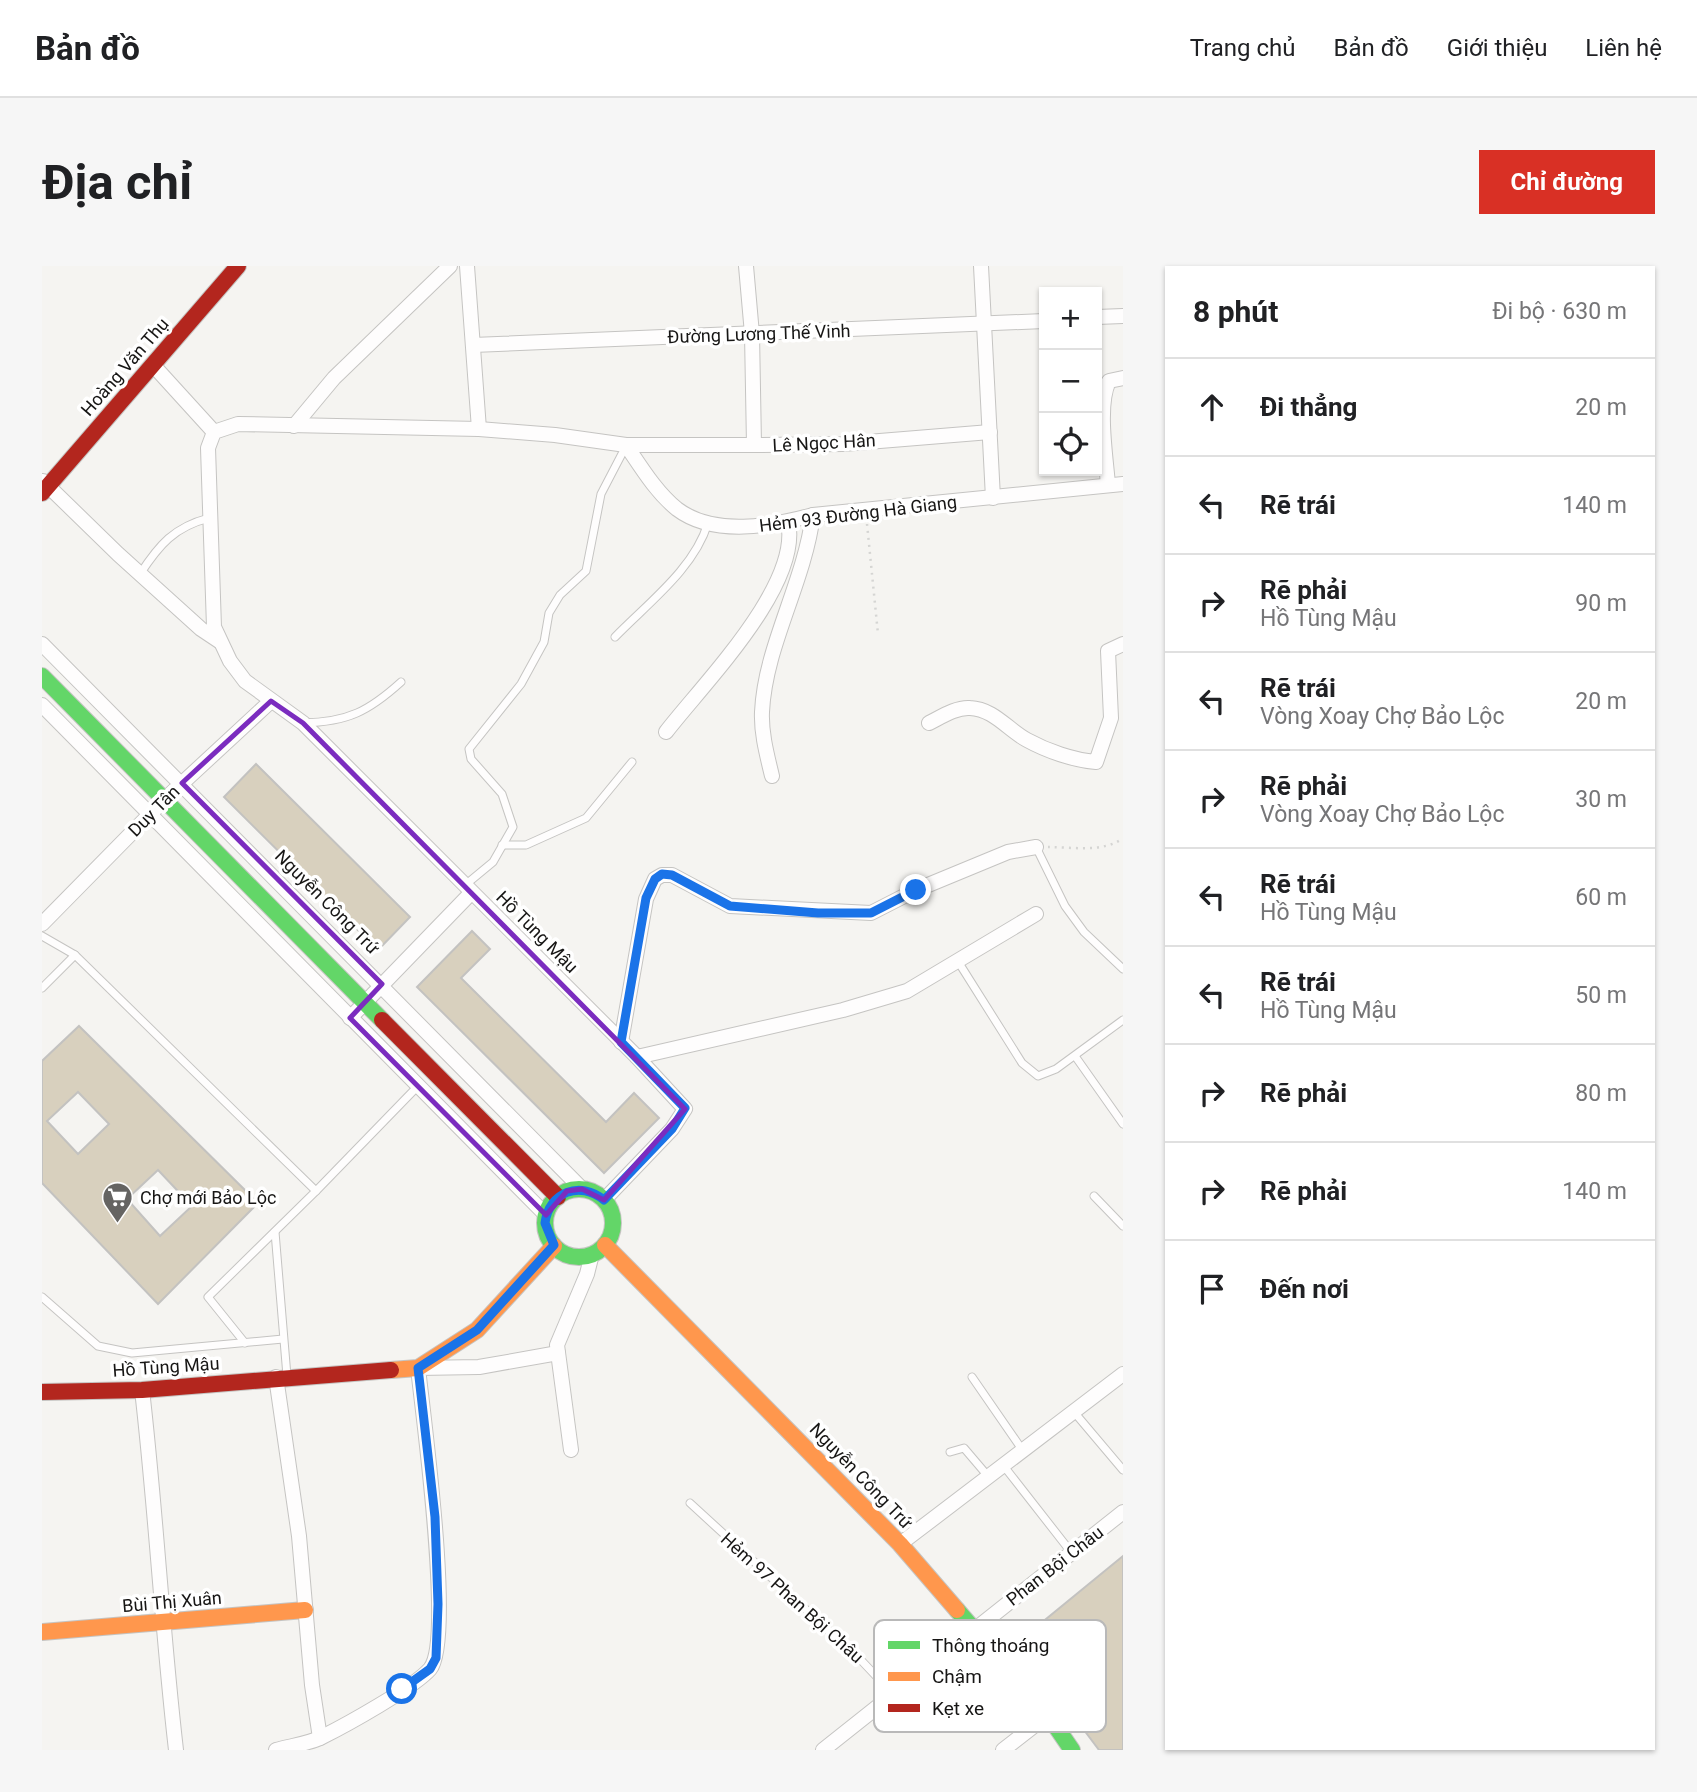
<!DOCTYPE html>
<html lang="vi">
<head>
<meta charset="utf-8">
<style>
  body { margin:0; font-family:Roboto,sans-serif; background:#f6f6f6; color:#202124 }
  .controls { position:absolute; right:21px; top:21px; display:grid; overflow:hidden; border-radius:0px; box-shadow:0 2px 5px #0004 }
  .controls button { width:63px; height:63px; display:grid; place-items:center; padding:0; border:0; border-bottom:2px solid #e0e0e0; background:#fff; color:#202124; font:35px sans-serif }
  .stop { position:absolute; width:21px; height:21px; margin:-16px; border:5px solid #1a73e8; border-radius:50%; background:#fff }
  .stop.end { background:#1a73e8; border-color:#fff; box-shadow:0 2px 7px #0008 }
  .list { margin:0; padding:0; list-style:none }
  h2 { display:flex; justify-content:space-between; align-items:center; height:91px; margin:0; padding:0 28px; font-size:30px }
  h2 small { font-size:23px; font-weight:400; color:#757577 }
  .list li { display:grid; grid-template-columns:46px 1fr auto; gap:21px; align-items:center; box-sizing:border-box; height:98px; padding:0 28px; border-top:2px solid #e0e0e0 }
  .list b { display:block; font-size:26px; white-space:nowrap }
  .list p { margin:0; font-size:23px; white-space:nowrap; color:#757577 }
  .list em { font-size:23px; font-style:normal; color:#757577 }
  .icon { flex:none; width:38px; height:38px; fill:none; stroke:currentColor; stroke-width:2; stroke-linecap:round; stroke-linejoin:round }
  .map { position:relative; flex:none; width:1081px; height:1484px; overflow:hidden; border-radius:0px }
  header { display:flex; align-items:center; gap:42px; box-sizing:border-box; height:98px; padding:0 35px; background:#fff; border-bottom:2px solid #e0e0e0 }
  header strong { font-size:33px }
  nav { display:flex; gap:38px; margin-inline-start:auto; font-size:24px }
  .intro { display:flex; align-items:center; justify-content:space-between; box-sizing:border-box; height:168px; padding:0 42px }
  h1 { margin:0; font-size:49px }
  .button { padding:18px 32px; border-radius:0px; background:#d93025; color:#fff; font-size:24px; font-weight:700 }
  main { display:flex; gap:42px; padding:0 42px }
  aside { flex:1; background:#fff; border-radius:0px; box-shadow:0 2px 5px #0004 }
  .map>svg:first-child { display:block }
</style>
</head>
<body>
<header>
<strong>Bản đồ</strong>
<nav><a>Trang chủ</a><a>Bản đồ</a><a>Giới thiệu</a><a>Liên hệ</a></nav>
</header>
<div class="intro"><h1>Địa chỉ</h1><a class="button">Chỉ đường</a></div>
<main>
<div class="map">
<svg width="1081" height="1484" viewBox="0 0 1081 1484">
  <rect width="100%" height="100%" fill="#f5f4f1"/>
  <g fill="#d8d0be" stroke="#c3c2c0" stroke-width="2" fill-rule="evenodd">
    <polygon points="214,498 368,651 336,684 182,531"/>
    <polygon points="430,665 448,683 419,712 564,856 592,827 617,852 562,907 375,721"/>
    <path d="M 37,760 L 216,937 L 116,1038 L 0,917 L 0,795 ZM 36,826 L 67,858 L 36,888 L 5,855 ZM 116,904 L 150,940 L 118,970 L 85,933 Z"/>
    <polygon points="1081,1290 1081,1484 1057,1484 976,1376"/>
  </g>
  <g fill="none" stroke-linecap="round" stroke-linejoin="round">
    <defs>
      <g id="lane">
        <path d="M 98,308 C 117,279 132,261 167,252"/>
        <path d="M 573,371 C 606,337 652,303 666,257"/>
        <path d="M 261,457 C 306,456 327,445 359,416"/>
        <polyline points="460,579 484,579 544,552 590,496"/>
        <polyline points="994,581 1023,640 1042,666 1081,703"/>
        <polyline points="422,620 451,596 471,561 460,528 429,493 427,483 479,418 502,376 507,347 518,329 544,305 559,228 584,180"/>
        <polyline points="0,670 33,689 274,925 166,1031 203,1077"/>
        <polyline points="917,697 980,797 996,810 1014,803 1081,754"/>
        <polyline points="0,722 33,689"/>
        <polyline points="1033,790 1081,858"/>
        <polyline points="274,925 376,820"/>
        <polyline points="1052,930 1081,960"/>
        <polyline points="233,966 245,1110"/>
        <polyline points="0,1031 56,1080 90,1087 241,1073"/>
        <polyline points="930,1111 979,1182"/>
        <polyline points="1032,1146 1081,1204"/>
        <polyline points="908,1186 922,1182 945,1209"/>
        <polyline points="961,1199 1029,1286"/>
        <polyline points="648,1237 817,1392 851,1428"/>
      </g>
      <g id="street">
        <polyline points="425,0 437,163"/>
        <polyline points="704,0 710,68 712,179 801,178 948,166"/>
        <polyline points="939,0 951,232"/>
        <polyline points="1055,51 1081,50"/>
        <polyline points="431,79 1002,55"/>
        <polyline points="111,99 172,166"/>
        <polyline points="252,160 292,112 408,0"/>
        <path d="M 584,179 C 599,201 614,226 635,243 C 672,271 730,260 771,249 L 1081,218"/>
        <polyline points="1,215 76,288 159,363 177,375"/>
        <path d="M 1066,219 C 1064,191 1055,139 1067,115 L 1081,112"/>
        <polyline points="0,378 540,923"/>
        <polyline points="0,439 504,949"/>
        <path d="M 887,457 C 899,451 914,441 928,442 C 952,443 966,464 985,474 C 1005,485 1031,494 1054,496 L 1069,452 L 1066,385 L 1081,378"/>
        <path d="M 624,466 C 661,418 760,319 746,256"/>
        <path d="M 730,510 C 725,489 719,467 720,446 C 723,380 762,318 771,249"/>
        <polyline points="0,658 122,534 229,435"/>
        <polyline points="308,752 429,627"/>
        <polyline points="579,776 604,633 613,613 620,609 630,609 688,640 829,647 874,624 966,586 994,581"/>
        <polyline points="595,791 801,744 865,725 994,648"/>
        <polyline points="562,934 630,863 643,843 595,791 261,457 203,415 188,395 172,361 166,182 172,166 196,158 437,163 513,169 584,179 712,179"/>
        <polyline points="234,1111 257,1270 270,1419 278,1472"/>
        <path d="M 100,1124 C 114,1244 120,1364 134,1484"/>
        <polyline points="529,1184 515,1079 545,1008 550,988"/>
        <polyline points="858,1278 1081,1108"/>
        <path d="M 234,1484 C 248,1480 266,1478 280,1471 C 304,1459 371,1422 388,1403 C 412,1374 381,1149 376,1102 L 437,1101 L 516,1087"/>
        <polyline points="781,1484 1081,1246"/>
        <polyline points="961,1484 1006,1449"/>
      </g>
      <g id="fast">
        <polyline points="0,410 340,754"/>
        <circle cx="537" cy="957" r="34"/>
        <polyline points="915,1344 1006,1449 1030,1484"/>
      </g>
      <g id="slow">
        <polyline points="563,979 858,1278 915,1344"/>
        <polyline points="349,1104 376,1102 435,1064 512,980"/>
        <polyline points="0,1366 263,1344"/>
      </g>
      <g id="jam">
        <polyline points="0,227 196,0"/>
        <polyline points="340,754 516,931"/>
        <polyline points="0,1126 100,1124 349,1104"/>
      </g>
    </defs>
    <use href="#lane" stroke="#c5c4c2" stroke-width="9"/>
    <use href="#street" stroke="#c5c4c2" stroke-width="16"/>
    <use href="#fast" stroke="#c5c4c2" stroke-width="18"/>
    <use href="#slow" stroke="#c5c4c2" stroke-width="18"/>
    <use href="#jam" stroke="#c5c4c2" stroke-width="18"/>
    <g stroke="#d5d5d3" stroke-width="2.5" stroke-dasharray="2 5" stroke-linecap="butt">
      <polyline points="825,258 836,368"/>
      <path d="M 1006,581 C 1029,581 1062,587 1081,572"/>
    </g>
    <use href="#lane" stroke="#fefdfd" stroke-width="7"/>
    <use href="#street" stroke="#fefdfd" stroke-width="14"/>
    <use href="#fast" stroke="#63d668" stroke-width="16"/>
    <use href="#slow" stroke="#ff974d" stroke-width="16"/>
    <use href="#jam" stroke="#b3261e" stroke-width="16"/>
  </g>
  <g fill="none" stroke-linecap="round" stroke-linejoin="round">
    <path stroke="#1a73e8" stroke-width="9" d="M 360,1423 L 388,1403 L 394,1392 L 396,1338 L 393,1251 L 376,1102 L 435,1064 L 512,979 L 503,957 C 507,926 538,914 562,934 L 630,863 L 643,842 L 579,776 L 604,632 L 613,613 L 620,608 L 630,609 L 688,640 L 776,647 L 829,647 L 874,624"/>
  </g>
  <path fill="none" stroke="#7b2cbf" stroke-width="5" stroke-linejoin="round" d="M 229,435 L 261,457 L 643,843 L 562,934 L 540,923 L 525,925 L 504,949 L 308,752 L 340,718 L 140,517 Z"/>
  <defs>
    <symbol id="supermarket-pin" viewBox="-11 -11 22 30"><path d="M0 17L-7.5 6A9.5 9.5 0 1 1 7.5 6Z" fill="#656462" stroke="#fff"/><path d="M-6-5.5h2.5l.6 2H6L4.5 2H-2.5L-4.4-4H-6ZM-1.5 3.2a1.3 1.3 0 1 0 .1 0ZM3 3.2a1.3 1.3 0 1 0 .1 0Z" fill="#fff"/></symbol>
  </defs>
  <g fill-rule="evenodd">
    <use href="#supermarket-pin" x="58" y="914" width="35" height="47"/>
  </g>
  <g text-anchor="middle" stroke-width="7" stroke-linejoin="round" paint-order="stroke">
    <g font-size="18" fill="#171615" stroke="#fff">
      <text transform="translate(717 68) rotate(-2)" y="6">Đường Lương Thế Vinh</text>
      <text transform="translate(83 101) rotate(-49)" y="6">Hoàng Văn Thụ</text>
      <text transform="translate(782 177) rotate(-3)" y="6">Lê Ngọc Hân</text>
      <text transform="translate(816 248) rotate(-7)" y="6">Hẻm 93 Đường Hà Giang</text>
      <text transform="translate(112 545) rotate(-45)" y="6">Duy Tân</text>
      <text transform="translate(285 636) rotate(45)" y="6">Nguyễn Công Trứ</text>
      <text transform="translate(495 666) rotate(45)" y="6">Hồ Tùng Mậu</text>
      <text transform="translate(124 1101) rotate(-4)" y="6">Hồ Tùng Mậu</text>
      <text transform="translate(819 1210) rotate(46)" y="6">Nguyễn Công Trứ</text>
      <text transform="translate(1013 1300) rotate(-38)" y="6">Phan Bội Châu</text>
      <text transform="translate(750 1332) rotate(42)" y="6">Hẻm 97 Phan Bội Châu</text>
      <text transform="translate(130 1336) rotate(-5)" y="6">Bùi Thị Xuân</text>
    </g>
    <g font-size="18" fill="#171615" stroke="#fff" text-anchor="start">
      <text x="98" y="938">Chợ mới Bảo Lộc</text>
    </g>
  </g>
  <rect x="832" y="1354" width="232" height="112" rx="10" fill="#fff" stroke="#b9b9b9" stroke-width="2"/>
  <rect x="846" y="1375" width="32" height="8" fill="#63d668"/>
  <rect x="846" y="1406" width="32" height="9" fill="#ff974d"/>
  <rect x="846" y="1438" width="32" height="8" fill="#b3261e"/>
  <g font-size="19" fill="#171615">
    <text x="890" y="1386">Thông thoáng</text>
    <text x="890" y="1417">Chậm</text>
    <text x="890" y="1449">Kẹt xe</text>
  </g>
</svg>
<div class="controls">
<button>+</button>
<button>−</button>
<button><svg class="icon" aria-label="locate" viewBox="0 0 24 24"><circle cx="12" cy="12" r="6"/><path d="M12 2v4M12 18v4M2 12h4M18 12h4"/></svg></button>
</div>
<div class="stop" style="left:360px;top:1423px"></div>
<div class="stop end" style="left:874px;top:624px"></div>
</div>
<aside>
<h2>8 phút<small>Đi bộ · 630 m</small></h2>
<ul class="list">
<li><svg class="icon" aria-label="ahead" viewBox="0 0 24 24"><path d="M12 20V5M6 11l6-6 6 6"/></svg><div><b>Đi thẳng</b></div><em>20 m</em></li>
<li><svg class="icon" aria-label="left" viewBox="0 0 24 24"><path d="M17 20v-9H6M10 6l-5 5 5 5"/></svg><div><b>Rẽ trái</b></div><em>140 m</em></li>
<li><svg class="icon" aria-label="right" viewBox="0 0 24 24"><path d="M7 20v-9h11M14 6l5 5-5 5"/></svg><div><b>Rẽ phải</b><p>Hồ Tùng Mậu</p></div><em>90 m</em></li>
<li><svg class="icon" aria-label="left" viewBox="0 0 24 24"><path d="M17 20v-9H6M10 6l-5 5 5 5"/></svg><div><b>Rẽ trái</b><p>Vòng Xoay Chợ Bảo Lộc</p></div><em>20 m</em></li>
<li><svg class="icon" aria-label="right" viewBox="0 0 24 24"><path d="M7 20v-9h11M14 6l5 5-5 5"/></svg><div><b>Rẽ phải</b><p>Vòng Xoay Chợ Bảo Lộc</p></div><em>30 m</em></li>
<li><svg class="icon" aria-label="left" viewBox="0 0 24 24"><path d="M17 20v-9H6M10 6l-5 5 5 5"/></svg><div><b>Rẽ trái</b><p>Hồ Tùng Mậu</p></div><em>60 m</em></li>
<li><svg class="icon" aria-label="left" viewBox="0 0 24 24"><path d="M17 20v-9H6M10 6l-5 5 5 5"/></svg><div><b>Rẽ trái</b><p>Hồ Tùng Mậu</p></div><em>50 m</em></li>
<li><svg class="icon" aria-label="right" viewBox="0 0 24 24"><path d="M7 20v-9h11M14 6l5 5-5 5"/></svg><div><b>Rẽ phải</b></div><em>80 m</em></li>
<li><svg class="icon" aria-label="right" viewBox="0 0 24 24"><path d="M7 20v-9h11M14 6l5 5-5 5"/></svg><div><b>Rẽ phải</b></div><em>140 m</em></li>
<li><svg class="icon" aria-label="arrive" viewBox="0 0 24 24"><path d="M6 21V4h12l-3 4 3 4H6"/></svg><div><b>Đến nơi</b></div></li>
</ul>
</aside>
</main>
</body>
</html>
